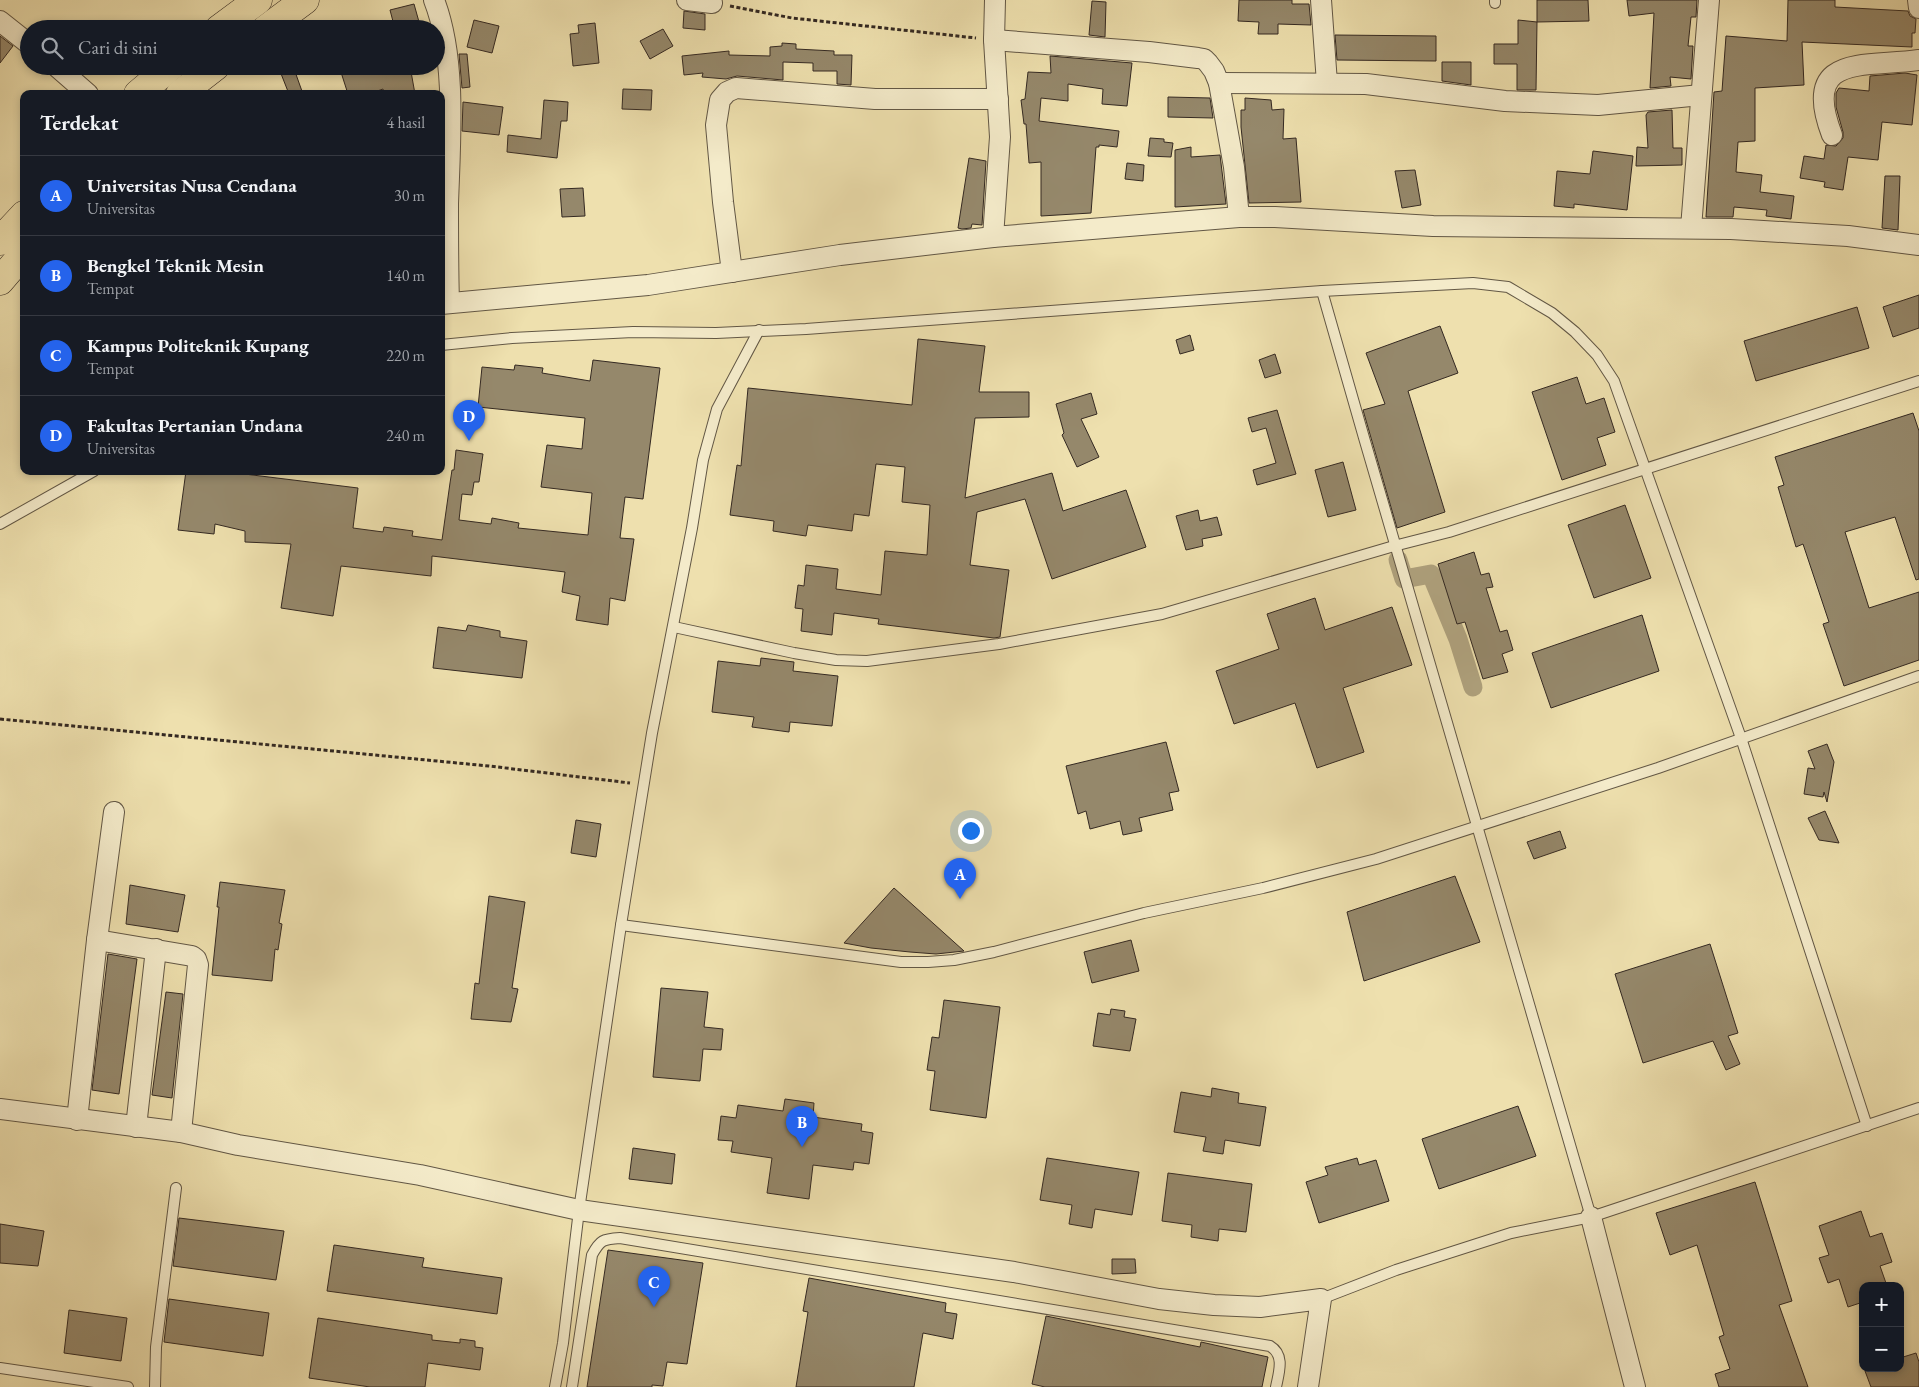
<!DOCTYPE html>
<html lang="id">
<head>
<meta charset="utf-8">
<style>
  body { margin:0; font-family:"EB Garamond",serif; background:#242831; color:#f1f3f6 }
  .controls { position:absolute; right:15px; bottom:15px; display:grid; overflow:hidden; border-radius:10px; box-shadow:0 2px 8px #0003 }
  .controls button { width:45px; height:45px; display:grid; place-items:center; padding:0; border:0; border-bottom:1px solid #363941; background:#171b24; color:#f1f3f6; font:25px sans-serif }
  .you { position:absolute; left:970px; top:830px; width:18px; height:18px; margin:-12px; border:4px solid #fff; border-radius:50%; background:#1a73e8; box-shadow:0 0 0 8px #1a73e833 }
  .badge { display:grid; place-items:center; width:32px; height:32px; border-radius:50%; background:#2563eb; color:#fff; font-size:16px; font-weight:700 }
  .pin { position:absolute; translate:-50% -41px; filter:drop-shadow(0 1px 2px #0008) }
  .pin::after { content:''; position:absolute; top:26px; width:18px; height:15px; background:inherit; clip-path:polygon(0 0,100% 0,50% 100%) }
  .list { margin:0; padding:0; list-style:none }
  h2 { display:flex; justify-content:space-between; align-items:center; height:65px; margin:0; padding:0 20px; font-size:21px }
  h2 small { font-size:16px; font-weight:400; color:#9ea1a6 }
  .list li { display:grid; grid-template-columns:32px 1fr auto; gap:15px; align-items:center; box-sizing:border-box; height:80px; padding:0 20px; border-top:1px solid #363941 }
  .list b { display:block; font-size:19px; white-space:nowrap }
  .list p { margin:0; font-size:16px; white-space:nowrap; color:#9ea1a6 }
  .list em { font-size:16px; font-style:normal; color:#9ea1a6 }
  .icon { flex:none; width:28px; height:28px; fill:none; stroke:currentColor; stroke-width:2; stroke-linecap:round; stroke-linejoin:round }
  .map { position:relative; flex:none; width:1919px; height:1387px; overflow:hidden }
  .search { position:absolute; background:#171b24; box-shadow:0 2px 8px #0003; left:20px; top:20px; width:425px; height:55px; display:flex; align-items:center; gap:12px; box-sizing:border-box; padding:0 18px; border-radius:28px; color:#9ea1a6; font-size:19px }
  .panel { position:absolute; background:#171b24; box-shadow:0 2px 8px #0003; left:20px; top:90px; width:425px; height:385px; border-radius:10px }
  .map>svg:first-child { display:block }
</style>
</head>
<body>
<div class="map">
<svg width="1919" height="1387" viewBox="0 0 1919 1387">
  <rect width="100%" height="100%" fill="#eee0ae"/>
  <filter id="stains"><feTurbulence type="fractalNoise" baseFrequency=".004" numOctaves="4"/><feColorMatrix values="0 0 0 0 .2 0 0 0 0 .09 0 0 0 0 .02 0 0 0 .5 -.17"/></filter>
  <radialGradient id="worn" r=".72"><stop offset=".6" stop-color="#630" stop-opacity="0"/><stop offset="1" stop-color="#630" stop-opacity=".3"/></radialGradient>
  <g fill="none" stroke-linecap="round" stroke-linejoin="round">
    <polyline stroke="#afa27e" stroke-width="19" points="1398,560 1404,579 1431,574 1458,639 1473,687"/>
  </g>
  <g fill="#95886b" stroke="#342922">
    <polygon points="1239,0 1292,0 1292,4 1309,4 1311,25 1278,24 1278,34 1258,34 1259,22 1238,21"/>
    <polygon points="1537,0 1588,0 1589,21 1537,22"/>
    <polygon points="1627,0 1697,0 1696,17 1691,17 1688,46 1693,46 1691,79 1670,77 1671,86 1650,88 1654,13 1629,16"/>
    <polygon points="1788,0 1835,0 1835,7 1908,11 1910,16 1916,19 1915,33 1912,33 1912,47 1802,42 1804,85 1755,88 1755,141 1738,142 1736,172 1762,175 1760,192 1794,196 1791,219 1766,216 1767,210 1734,207 1733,217 1706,217 1714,92 1722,91 1726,36 1787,41"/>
    <polygon points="1092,1 1106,2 1105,37 1089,35"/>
    <polygon points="414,4 421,29 395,29 390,10"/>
    <polygon points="684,11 705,14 705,30 683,28"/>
    <polygon points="474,20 499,26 492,53 467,47"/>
    <polygon points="1518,20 1537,22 1536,90 1517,90 1517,64 1494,64 1494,44 1518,44"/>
    <polygon points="595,23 599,63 573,66 570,34 579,33 578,25"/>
    <polygon points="663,29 673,46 650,59 640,41"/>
    <polygon points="1335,35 1436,36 1436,61 1337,60"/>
    <polygon points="0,36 13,46 0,63"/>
    <polygon points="782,43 796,44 796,49 834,51 834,55 852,55 851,85 837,84 837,71 813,71 813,63 783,62 783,80 737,76 726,79 702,77 703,73 684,75 682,56 729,51 729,55 770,56 770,47 782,46"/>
    <polygon points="459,54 467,54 470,87 462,88"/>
    <polygon points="1050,56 1132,63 1127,106 1102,104 1103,89 1068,84 1068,101 1041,98 1039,121 1119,131 1117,147 1099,145 1099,147 1096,147 1091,213 1041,216 1041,162 1029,163 1026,124 1024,124 1021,100 1025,99 1028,72 1051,73"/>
    <polygon points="1442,62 1471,62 1471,85 1442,81"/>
    <polygon points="278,66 293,66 303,94 289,94"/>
    <polygon points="339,66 410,66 415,94 384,94 383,89 369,94 348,94"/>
    <polygon points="1905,73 1917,75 1912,125 1882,122 1878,160 1848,157 1843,190 1824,187 1825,182 1800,178 1804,156 1824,159 1826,145 1836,146 1843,138 1843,132 1836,107 1836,93 1839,88 1869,91 1870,76"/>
    <polygon points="623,89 652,90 651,110 622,109"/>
    <polygon points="1168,97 1210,98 1213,118 1168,117"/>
    <polygon points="1245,98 1271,100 1272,110 1284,109 1283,139 1296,138 1301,202 1249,203 1241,127 1241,110 1245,110"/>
    <polygon points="544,100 568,102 567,121 561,121 557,158 507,152 508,135 541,139"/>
    <polygon points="463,102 503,107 499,135 462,131"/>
    <polygon points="1672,110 1673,148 1682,148 1682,165 1636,166 1637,147 1648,148 1646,115 1648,112"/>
    <polygon points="1150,138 1164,139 1164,142 1173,143 1171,157 1148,156"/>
    <polygon points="1191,147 1191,157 1220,155 1226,204 1175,207 1175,150"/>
    <polygon points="1593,151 1633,156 1627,210 1574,204 1574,208 1554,206 1557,171 1590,174"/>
    <polygon points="969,158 986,161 982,225 972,224 971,228 962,229 958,228"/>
    <polygon points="1127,163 1144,165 1143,181 1125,179"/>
    <polygon points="1415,170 1421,205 1402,208 1395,171"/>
    <polygon points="1885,176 1900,176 1898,230 1882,228"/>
    <polygon points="583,188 585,216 562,217 560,189"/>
    <polygon points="1919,295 1919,328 1893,337 1883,307"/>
    <polygon points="1857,307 1869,348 1756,381 1744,341"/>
    <polygon points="1440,326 1458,373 1408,391 1445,512 1397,528 1363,410 1385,404 1366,353"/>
    <polygon points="1190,335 1194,350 1180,354 1176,340"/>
    <polygon points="918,339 985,346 979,392 1029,392 1029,417 975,418 965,498 1052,473 1063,511 1126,490 1146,547 1052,579 1025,499 977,512 970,565 1009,570 1000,637 994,638 878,624 879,619 834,613 832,635 801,631 803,609 795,608 798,585 804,586 806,565 838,569 836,589 881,595 885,551 927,555 930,505 902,502 905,467 876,464 869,516 854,514 852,531 808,525 806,536 773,531 774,521 730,515 737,465 741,466 748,388 912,405"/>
    <polygon points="1275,354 1281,373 1265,378 1259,360"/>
    <polygon points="593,360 660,368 643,499 625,497 620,538 634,539 625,601 610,598 608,625 576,620 580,596 562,592 565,572 432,556 431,576 341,566 333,616 281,608 291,544 245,542 245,531 215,524 214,534 178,530 186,471 220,471 358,488 353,528 383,532 384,527 413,531 412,536 442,540 450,483 452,470 454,470 456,450 483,454 479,482 474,482 472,495 462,494 459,520 491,524 492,518 519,523 518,528 588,535 592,493 541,487 547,445 582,449 585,418 478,407 482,367 514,370 515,365 543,368 542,373 590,381"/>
    <polygon points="1577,377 1586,404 1604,398 1615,432 1597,438 1606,465 1562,480 1532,392"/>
    <polygon points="1091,393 1097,414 1081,419 1099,457 1077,467 1062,435 1064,433 1056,404"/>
    <polygon points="1277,410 1296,474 1257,485 1253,470 1276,463 1266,428 1252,432 1248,418"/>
    <polygon points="1913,413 1919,431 1919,579 1916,580 1895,517 1845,532 1869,608 1919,592 1919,660 1844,686 1823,624 1829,622 1803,544 1796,547 1778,487 1784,485 1775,457"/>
    <polygon points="1343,462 1356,510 1328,517 1315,470"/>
    <polygon points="1625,505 1651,578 1594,598 1568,525"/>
    <polygon points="1198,510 1200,521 1217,517 1222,535 1202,539 1203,546 1186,550 1176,516"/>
    <polygon points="1474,552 1481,575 1489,573 1493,587 1486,588 1500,632 1507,630 1513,650 1502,654 1508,672 1483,679 1465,622 1457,624 1438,564"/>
    <polygon points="1315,598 1325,630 1392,607 1412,665 1343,688 1364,752 1317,768 1295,703 1234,724 1216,671 1279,649 1267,614"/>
    <polygon points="1642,615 1659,671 1551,708 1532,653"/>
    <polygon points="468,625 500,631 500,637 527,641 522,678 433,668 438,627 466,631"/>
    <polygon points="761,658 794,662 793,671 838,676 832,726 790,722 789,732 752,727 754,717 712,712 718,661 760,666"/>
    <polygon points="1166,742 1179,791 1169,793 1173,810 1139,818 1142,831 1123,835 1120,821 1090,829 1086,811 1078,814 1066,766"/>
    <polygon points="1827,744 1834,762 1827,802 1824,792 1823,797 1804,794 1808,768 1815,769 1808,751"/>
    <polygon points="1825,811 1839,843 1819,840 1808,818"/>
    <polygon points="576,820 601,824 596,857 571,853"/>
    <polygon points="1560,831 1566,848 1534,859 1527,842"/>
    <polygon points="1455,876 1480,942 1364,981 1347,912"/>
    <polygon points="220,882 285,890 279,923 282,924 278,950 275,949 272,981 212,975 219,907 217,907"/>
    <polygon points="130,885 185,895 178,932 126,924"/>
    <polygon points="894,888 964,951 936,954 910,952 871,948 844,943"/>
    <polygon points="489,896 525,902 512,988 518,989 511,1022 471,1019 475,983 479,984"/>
    <polygon points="1131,940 1139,971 1092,983 1084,952"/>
    <polygon points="1710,944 1738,1033 1728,1036 1740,1064 1726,1070 1713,1041 1643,1063 1615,974"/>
    <polygon points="108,954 137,959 119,1094 92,1090"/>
    <polygon points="661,988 708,992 704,1027 723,1029 721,1050 703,1049 700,1081 653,1077"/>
    <polygon points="166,992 183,994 172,1098 152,1095"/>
    <polygon points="944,1000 1000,1007 986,1118 930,1110 935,1071 927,1070 932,1037 939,1038"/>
    <polygon points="1111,1009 1125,1011 1124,1017 1136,1019 1130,1051 1093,1046 1098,1013 1110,1015"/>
    <polygon points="1212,1088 1239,1093 1238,1103 1266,1107 1260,1146 1225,1140 1223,1154 1203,1151 1206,1137 1174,1132 1181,1092 1211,1097"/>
    <polygon points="785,1099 814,1103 813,1117 862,1124 861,1131 873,1133 869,1164 854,1162 853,1170 813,1165 809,1199 767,1193 772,1158 731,1152 733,1141 718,1140 721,1116 736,1118 738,1105 783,1111"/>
    <polygon points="1518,1106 1536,1156 1439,1189 1422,1139"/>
    <polygon points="633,1148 675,1154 672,1184 629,1179"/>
    <polygon points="1047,1158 1139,1172 1132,1215 1095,1209 1092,1228 1069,1224 1072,1205 1040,1200"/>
    <polygon points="1357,1158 1359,1165 1376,1160 1389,1201 1319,1223 1306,1182 1328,1175 1325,1167"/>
    <polygon points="1168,1173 1252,1184 1246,1232 1219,1229 1218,1241 1191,1237 1192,1225 1162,1221"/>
    <polygon points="1755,1182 1792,1301 1779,1305 1808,1387 1719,1387 1715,1374 1730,1369 1719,1337 1724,1335 1697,1245 1670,1255 1656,1213"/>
    <polygon points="1861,1211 1870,1237 1882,1233 1892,1262 1880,1266 1887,1286 1863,1286 1863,1302 1848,1307 1839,1279 1828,1283 1819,1258 1829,1255 1819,1226"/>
    <polygon points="179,1218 284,1231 276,1280 173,1266"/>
    <polygon points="0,1224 44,1231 38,1266 0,1263"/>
    <polygon points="334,1245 424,1258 422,1267 502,1278 497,1314 327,1291"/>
    <polygon points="608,1250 703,1263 687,1364 667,1362 663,1386 652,1385 652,1387 587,1387"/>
    <polygon points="1112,1259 1135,1259 1136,1273 1112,1274"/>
    <polygon points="809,1278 946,1303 945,1312 957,1314 953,1339 923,1333 914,1387 796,1387 808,1312 803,1311"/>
    <polygon points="169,1299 269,1313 263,1356 164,1342"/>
    <polygon points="69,1310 127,1318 121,1361 64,1353"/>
    <polygon points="1046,1316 1200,1347 1201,1342 1268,1357 1262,1387 1045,1387 1032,1384"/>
    <polygon points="318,1318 432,1335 432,1340 460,1343 460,1339 475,1341 475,1347 483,1348 480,1370 428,1363 425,1387 370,1387 309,1378"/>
    <polygon points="1916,1353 1919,1362 1919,1387 1871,1387 1865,1371 1873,1368 1900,1368 1900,1358"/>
  </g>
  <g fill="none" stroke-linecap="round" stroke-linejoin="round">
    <defs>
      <g id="lane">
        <polyline points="1495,3 1495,0"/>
        <path d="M 1322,291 C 1410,600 1501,908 1591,1217"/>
        <polyline points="441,345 512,338 633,332 716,333 806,329 1322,291 1473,283 1508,287 1552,313 1575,332 1597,355 1614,381 1741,738 1867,1126"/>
        <polyline points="0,524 94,471"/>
        <polyline points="674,627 794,653 836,660 867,661 999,644 1162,614 1394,546 1449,532 1919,381"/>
        <polyline points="621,925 901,962 928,962 954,960 994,952 1144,913 1263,888 1376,859 1658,768 1919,676"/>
        <polyline points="1321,1299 1396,1270 1511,1233 1591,1217 1919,1108"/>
        <polyline points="0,1368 128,1387"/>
        <polyline points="155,1387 156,1347 176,1188"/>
        <polyline points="555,1387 563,1343 579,1210 621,925 652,733 692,528 703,460 717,409 759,330"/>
        <path d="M 572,1387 L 592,1255 C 600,1240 603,1239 620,1238 L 1270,1346 C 1285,1355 1279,1372 1276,1387"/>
      </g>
      <g id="street">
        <path d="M 434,0 C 457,59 450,141 448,204 C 448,237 448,270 449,303"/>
        <polyline points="687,0 712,3"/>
        <polyline points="1321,0 1327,83"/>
        <polyline points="1918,0 1919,8"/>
        <polyline points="0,21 29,44"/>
        <polyline points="994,40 1149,52 1198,58 1204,59 1208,63 1214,71 1219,83 1234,167 1239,217"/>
        <polyline points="56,66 88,94"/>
        <polyline points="1219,83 1366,84 1505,101 1598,105 1701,95"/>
        <path d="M 1832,135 C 1800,52 1866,68 1919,60"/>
        <polyline points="1691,228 1709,0"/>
        <polyline points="993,237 1000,137 994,40 995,0"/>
        <polyline points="732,272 723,202 716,125 720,100 727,92 736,88 875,99 998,99"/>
        <polyline points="441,304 648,285 840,255 993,237 1239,217 1275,217 1433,226 1731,229 1848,236 1919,245"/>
        <polyline points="97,940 192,956 196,959 198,965 181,1132"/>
        <polyline points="0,1109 181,1132 238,1145 420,1175 579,1210 1014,1272 1159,1299 1214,1305 1260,1307 1321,1299 1308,1387"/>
        <polyline points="77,1120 97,940 114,812"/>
        <polyline points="136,1127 156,949"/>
        <polyline points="1591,1217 1635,1387"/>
      </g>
      <g id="highway">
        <polyline points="219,29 258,0"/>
        <polyline points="266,29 305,0"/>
        <polyline points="138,94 171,66"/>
        <polyline points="180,94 216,66"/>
        <polyline points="0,241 24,215"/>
        <polyline points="0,281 24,253"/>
      </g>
    </defs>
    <use href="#lane" stroke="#625745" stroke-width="12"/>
    <use href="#street" stroke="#625745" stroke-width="22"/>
    <use href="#highway" stroke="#342922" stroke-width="29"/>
    <g stroke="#342922" stroke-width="3" stroke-dasharray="4 2.5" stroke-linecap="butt">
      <polyline points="730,6 792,18 976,38"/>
      <polyline points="0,719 489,766 630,783"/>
    </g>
    <use href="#lane" stroke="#f4ebca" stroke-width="10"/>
    <use href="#street" stroke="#f4ebca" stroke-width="20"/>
    <use href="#highway" stroke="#eee0ae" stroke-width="28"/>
  </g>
  <rect width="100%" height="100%" filter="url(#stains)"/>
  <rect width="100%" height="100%" fill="url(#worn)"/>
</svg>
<div class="controls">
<button>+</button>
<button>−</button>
</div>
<div class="you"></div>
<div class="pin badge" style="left:960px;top:899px">A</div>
<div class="pin badge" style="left:802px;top:1147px">B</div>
<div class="pin badge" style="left:654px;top:1307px">C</div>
<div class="pin badge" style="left:469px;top:441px">D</div>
<div class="search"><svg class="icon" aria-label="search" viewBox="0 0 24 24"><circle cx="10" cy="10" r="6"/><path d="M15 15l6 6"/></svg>Cari di sini</div>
<section class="panel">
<h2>Terdekat<small>4 hasil</small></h2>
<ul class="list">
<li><span class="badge">A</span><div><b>Universitas Nusa Cendana</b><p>Universitas</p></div><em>30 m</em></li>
<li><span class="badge">B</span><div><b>Bengkel Teknik Mesin</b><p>Tempat</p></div><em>140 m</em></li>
<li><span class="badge">C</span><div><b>Kampus Politeknik Kupang</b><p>Tempat</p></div><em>220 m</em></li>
<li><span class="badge">D</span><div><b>Fakultas Pertanian Undana</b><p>Universitas</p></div><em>240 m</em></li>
</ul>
</section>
</div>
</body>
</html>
